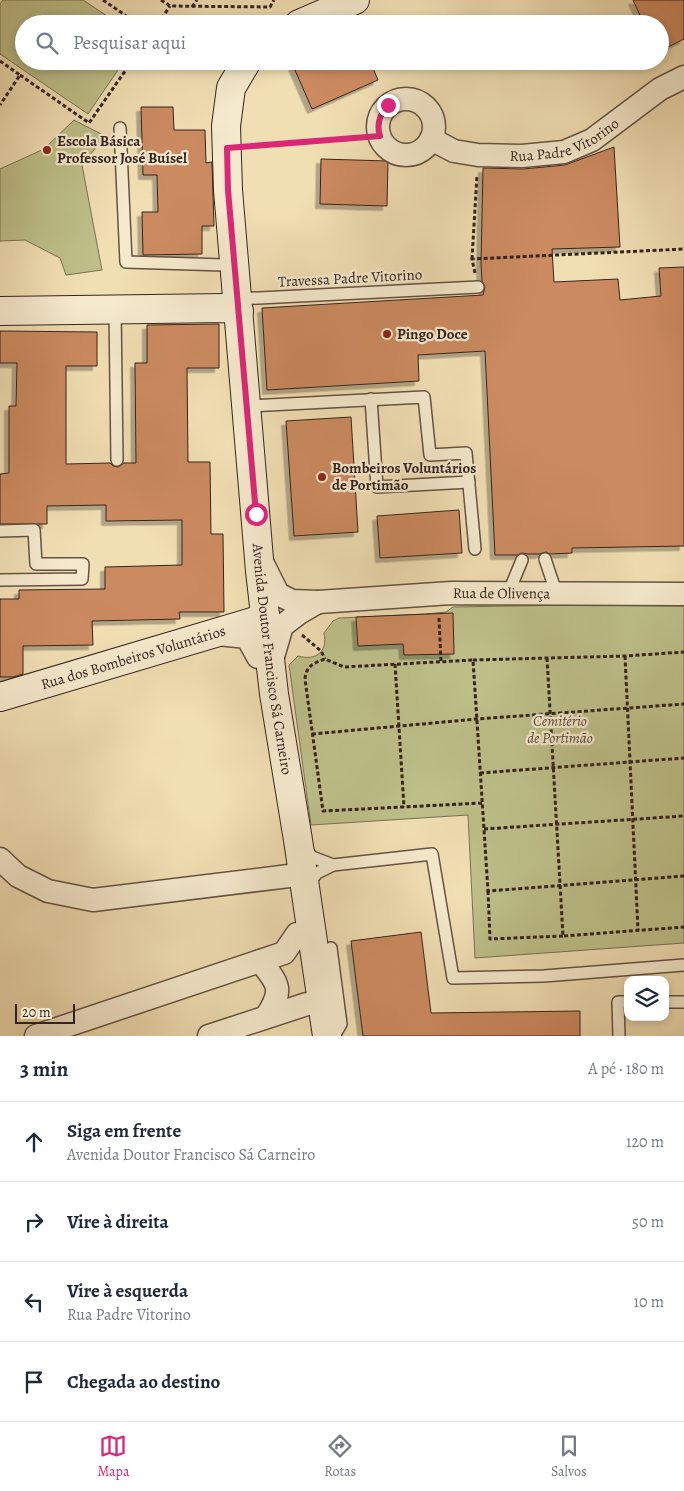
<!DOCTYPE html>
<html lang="pt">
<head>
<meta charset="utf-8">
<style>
  body { margin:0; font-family:Alegreya,serif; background:#f6f6f7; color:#1f2937 }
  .controls { position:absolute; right:15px; bottom:15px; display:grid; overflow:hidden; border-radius:10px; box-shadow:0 2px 8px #0003 }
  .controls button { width:45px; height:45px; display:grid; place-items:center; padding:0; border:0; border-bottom:1px solid #e0e1e3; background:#fff; color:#1f2937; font:25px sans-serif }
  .scale { position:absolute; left:15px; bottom:12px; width:60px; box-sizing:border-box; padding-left:5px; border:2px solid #34241e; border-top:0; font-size:14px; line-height:18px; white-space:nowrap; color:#34241e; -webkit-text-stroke:4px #f6eace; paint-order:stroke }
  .stop { position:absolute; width:15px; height:15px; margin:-11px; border:4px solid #db2777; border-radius:50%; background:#fff }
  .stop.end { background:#db2777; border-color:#fff; box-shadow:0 1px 5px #0008 }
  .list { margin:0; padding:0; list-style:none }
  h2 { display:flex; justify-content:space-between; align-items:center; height:65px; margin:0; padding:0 20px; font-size:21px }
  h2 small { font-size:16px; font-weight:400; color:#747a83 }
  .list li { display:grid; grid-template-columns:32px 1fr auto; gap:15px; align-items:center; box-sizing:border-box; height:80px; padding:0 20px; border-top:1px solid #e0e1e3 }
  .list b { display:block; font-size:19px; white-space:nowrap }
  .list p { margin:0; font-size:16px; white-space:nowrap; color:#747a83 }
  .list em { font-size:16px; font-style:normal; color:#747a83 }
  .icon { flex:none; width:28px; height:28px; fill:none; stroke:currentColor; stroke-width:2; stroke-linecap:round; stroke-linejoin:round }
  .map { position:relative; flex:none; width:684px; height:1036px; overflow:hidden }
  .search { position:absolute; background:#fff; box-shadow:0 2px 8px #0003; left:15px; right:15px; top:15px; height:55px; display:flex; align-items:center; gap:12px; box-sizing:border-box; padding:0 18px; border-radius:28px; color:#747a83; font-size:19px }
  .sheet { height:385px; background:#fff }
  nav { display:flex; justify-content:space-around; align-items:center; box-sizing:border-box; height:70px; border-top:1px solid #e0e1e3; background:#fff; font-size:14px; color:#747a83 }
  nav a { display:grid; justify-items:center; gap:2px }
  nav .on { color:#db2777 }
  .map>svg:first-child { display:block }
</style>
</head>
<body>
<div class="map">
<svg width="684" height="1036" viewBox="0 0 684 1036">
  <defs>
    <filter id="shadow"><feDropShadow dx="-4.5" dy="4.5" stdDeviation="0" flood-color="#0004"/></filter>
  </defs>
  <rect width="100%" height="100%" fill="#f1dfb4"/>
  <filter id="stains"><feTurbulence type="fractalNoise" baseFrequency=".004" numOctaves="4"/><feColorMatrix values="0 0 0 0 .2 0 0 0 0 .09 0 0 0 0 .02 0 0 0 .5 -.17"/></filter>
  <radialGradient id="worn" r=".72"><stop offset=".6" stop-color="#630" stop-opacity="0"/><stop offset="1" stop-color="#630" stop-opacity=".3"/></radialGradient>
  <g fill="#bec08a" stroke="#797254">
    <polygon points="3,0 83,0 119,24 24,24 24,61 124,61 88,114 0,54 0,4"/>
    <polygon points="74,120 105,136 82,165 102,270 66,275 60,258 25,240 0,241 0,169 44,149"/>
    <path d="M 574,605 L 684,606 L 684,943 L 475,958 L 468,815 L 311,825 L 289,665 L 298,656 C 316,661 328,652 324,633 L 333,621 L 339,618 L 425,614 L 446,612 L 453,607 Z"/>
  </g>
  <g fill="#cc8a60" stroke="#34241e" filter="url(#shadow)">
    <polygon points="633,0 684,0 684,39 660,51 660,24 644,24"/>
    <polygon points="291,61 370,61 378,80 312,109"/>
    <polygon points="141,107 173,107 174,130 205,130 206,163 212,162 214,226 202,226 202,254 143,255 142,212 158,212 157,175 143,175"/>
    <polygon points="614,147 620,247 552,249 554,282 618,279 620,300 661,296 659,268 684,267 684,546 572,548 572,553 550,554 546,552 539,554 527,554 522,553 517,555 495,555 485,351 418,355 419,381 267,390 262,308 483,295 485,287 482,281 481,264 483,168 523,169 565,165"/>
    <polygon points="321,159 388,161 387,206 320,204"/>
    <polygon points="219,324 219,368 187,368 188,462 210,462 211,534 223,534 224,612 179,612 180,619 92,621 93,645 23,646 23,674 13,677 0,677 0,599 19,599 19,590 105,589 105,567 182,565 182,520 106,521 106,505 47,506 47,524 0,524 0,474 9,473 9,406 16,406 17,363 0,363 0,331 97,332 97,366 66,366 66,464 110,463 113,466 118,467 124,463 136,463 135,363 147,363 147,325"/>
    <polygon points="351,417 358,532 294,536 286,421"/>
    <polygon points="459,510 462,553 380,558 377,516"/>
    <polygon points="453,613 454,654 404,655 403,644 358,646 356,617"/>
    <polygon points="421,932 431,1013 580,1011 580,1036 363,1036 351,941"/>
  </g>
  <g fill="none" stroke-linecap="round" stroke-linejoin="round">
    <defs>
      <g id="lane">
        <polyline points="120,128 126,262 224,265"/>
        <polyline points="237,299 478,287"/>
        <polyline points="115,309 117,460"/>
        <polyline points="371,399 377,487 469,482"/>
        <polyline points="247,406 424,397 430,455 466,453 475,549"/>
        <polyline points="0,531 34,530 36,564 83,564 82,579 0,580"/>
        <polyline points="545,559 557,595"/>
        <polyline points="508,594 522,560"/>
        <polyline points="305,848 312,857 333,865 317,873 308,884"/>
        <polyline points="333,865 432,854 453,978 544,976 684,965"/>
        <polyline points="331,948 341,1024 334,1036"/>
        <polyline points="665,1002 684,1002"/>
        <polyline points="619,1036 618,1002 628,1002"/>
      </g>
      <g id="street">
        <circle cx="406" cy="127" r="28"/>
        <path id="s1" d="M 431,139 L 454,151 L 478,155 L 522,156 L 564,152 L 592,140 L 660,89 L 684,77"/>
        <path id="s2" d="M 263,564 L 278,594 L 292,601 L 318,602 L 451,593 L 684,594"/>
        <polyline points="218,634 247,637 258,657"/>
        <polyline points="272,660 282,626 299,613 318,602"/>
        <polyline points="0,859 18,876 48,891 93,900 289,876"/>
        <path d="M 260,961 C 279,984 284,990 266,1017"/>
        <polyline points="36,1036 284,953 297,934"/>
        <polyline points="209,1036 307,1004"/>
      </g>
      <g id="secondary">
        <polyline points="299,24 355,0"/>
        <path id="s3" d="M 247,61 L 231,88 L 226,126 L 228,190 L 260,571 L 274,694 L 298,840 L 327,1036"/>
        <polyline points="0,311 226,308 239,311"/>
        <path id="s4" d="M 0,697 L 266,618"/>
      </g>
    </defs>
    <use href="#lane" stroke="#635344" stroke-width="14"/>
    <use href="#street" stroke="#635344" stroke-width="25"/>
    <use href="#secondary" stroke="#34241e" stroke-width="30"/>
    <g stroke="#34241e" stroke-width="3" stroke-dasharray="4 2.5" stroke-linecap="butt">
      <polyline points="103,0 138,24"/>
      <polyline points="161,0 170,6 270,7 274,0"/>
      <polyline points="192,7 197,0"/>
      <polyline points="158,24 170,6"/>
      <polyline points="0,61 20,75 0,105"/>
      <polyline points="20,75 89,123 132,61"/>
      <polyline points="248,146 380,136"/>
      <polyline points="472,259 477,175"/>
      <polyline points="475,273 472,259 684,249"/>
      <polyline points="439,618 441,662"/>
      <polyline points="302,635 321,651 325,659"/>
      <polyline points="625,656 638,930"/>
      <polyline points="547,658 563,936 684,927"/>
      <polyline points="473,660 625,656 684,652"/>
      <polyline points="395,664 404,807"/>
      <polyline points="312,734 477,719 684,704"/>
      <polyline points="480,773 684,758"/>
      <path d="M 482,803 L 323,811 L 305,679 C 306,666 314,663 325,659 L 344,667 L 473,660 L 488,891 L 684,876"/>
      <polyline points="484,829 684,816"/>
      <polyline points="488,891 490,939 563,936"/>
    </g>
    <use href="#lane" stroke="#f6eace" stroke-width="11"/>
    <use href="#street" stroke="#f6eace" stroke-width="22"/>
    <use href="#secondary" stroke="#f6eace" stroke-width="28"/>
  </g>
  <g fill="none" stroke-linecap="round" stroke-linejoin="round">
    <path stroke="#db2777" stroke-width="6" d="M 256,514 L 228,190 L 227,148 L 380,136 C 376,124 380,114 388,105"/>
  </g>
  <g fill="#8f2418" stroke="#f6eace" stroke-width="2">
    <circle cx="47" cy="150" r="5"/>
    <circle cx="387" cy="334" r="5"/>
    <circle cx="322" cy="477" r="5"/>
  </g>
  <g text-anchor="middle" stroke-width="4.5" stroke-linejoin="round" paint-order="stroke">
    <g font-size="15" fill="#34241e" stroke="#f6eace">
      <text dy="5" stroke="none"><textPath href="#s1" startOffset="140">Rua Padre Vitorino</textPath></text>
      <text transform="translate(350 278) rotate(-3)" y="5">Travessa Padre Vitorino</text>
      <text dy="5" stroke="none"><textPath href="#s2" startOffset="259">Rua de Olivença</textPath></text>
      <text dy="5" stroke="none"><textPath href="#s4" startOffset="139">Rua dos Bombeiros Voluntários</textPath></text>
      <text dy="5" stroke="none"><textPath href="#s3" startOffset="605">Avenida Doutor Francisco Sá Carneiro</textPath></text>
    </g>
    <g font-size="15" font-weight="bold" fill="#34241e" stroke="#f6eace" text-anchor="start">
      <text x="57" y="146">Escola Básica<tspan x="57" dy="17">Professor José Buísel</tspan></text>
      <text x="397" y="339">Pingo Doce</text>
      <text x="332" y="473">Bombeiros Voluntários<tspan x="332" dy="17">de Portimão</tspan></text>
    </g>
    <g font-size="15" font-style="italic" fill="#564b39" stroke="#f6eace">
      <text x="560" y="726">Cemitério<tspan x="560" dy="17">de Portimão</tspan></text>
    </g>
  </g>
  <rect width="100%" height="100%" filter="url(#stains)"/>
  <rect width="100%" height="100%" fill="url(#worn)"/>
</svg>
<div class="controls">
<button><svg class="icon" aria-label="layers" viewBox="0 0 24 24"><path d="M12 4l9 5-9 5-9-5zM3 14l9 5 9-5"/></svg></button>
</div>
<div class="scale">20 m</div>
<div class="stop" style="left:256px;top:514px"></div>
<div class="stop end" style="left:388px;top:105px"></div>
<div class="search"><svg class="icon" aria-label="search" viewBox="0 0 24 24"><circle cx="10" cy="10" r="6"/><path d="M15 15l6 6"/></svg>Pesquisar aqui</div>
</div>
<section class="sheet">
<h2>3 min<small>A pé · 180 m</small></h2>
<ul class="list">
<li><svg class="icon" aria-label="ahead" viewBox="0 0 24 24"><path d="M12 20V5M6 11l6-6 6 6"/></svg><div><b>Siga em frente</b><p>Avenida Doutor Francisco Sá Carneiro</p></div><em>120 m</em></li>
<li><svg class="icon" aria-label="right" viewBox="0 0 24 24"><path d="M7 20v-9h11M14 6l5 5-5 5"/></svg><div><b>Vire à direita</b></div><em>50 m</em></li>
<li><svg class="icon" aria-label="left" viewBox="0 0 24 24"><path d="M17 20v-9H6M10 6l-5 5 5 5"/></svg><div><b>Vire à esquerda</b><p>Rua Padre Vitorino</p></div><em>10 m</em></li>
<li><svg class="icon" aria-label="arrive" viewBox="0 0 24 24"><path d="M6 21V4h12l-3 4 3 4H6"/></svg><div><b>Chegada ao destino</b></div></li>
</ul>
</section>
<nav>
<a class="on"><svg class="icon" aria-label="map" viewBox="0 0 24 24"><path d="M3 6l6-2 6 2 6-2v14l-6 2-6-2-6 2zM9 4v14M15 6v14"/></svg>Mapa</a>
<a><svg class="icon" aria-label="directions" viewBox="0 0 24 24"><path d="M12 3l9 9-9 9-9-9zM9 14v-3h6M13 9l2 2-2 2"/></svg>Rotas</a>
<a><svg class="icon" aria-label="saved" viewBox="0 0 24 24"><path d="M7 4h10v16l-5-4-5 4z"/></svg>Salvos</a>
</nav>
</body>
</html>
